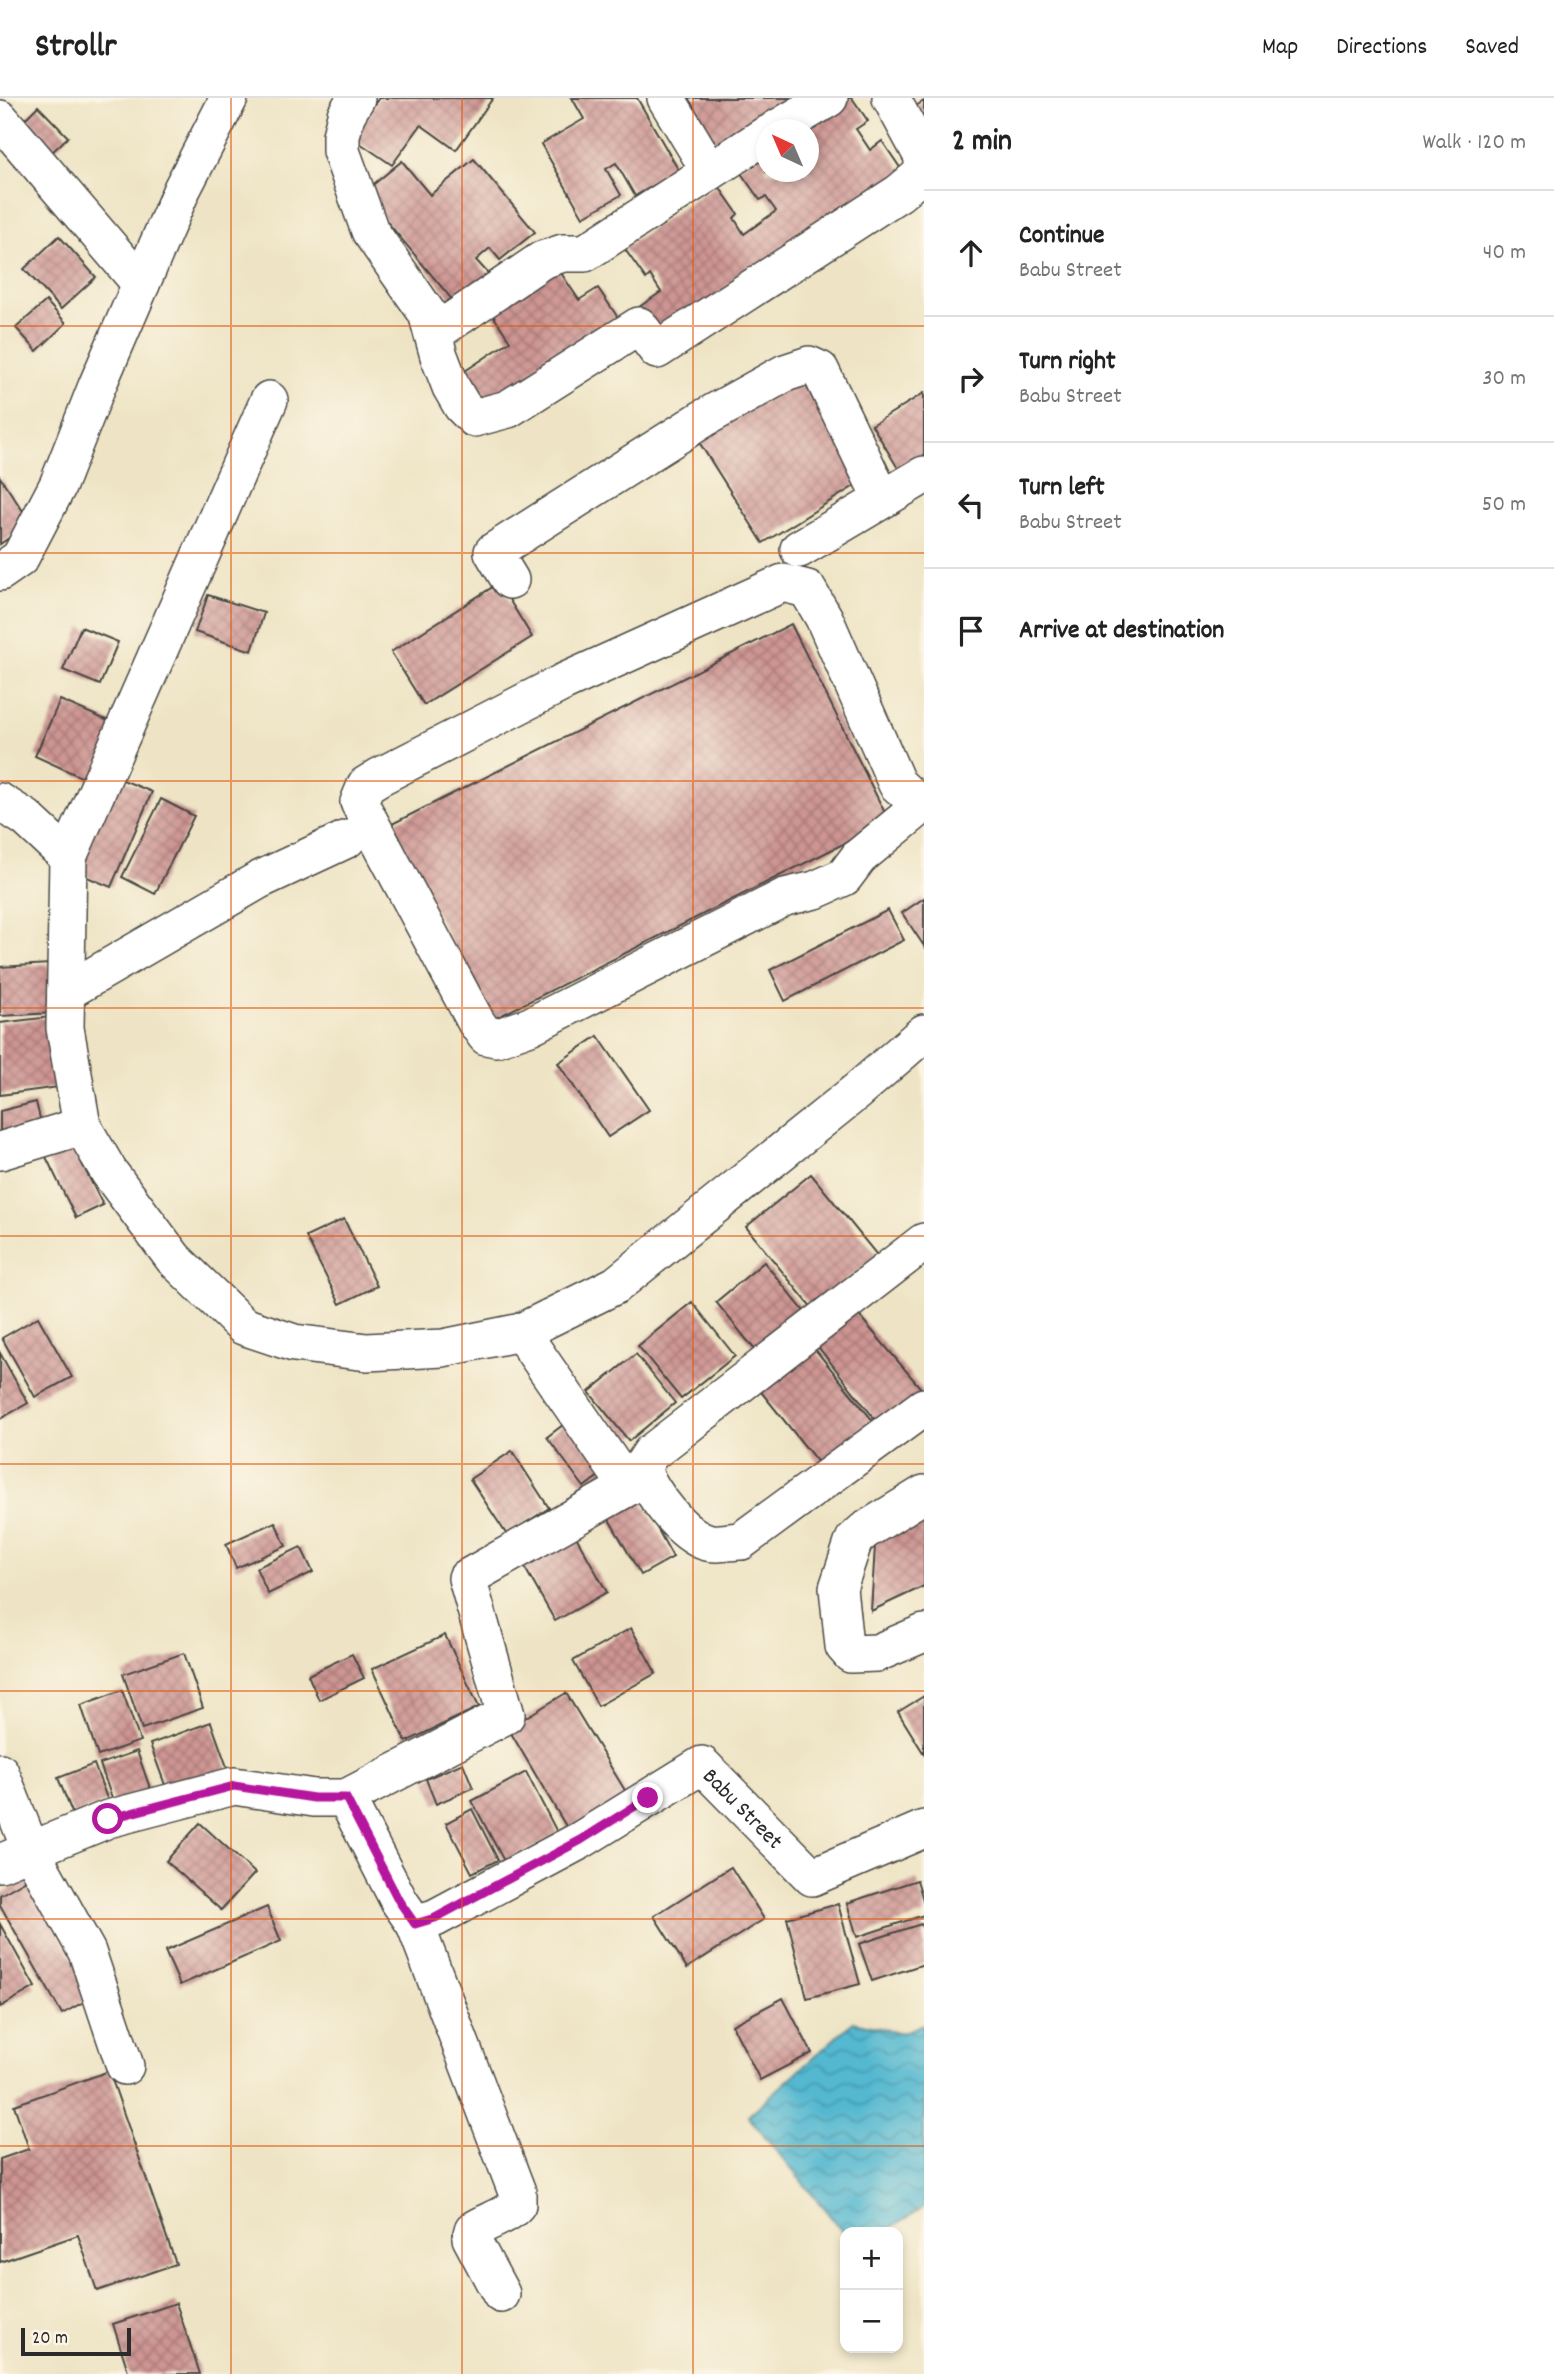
<!DOCTYPE html>
<html lang="en">
<head>
<meta charset="utf-8">
<style>
  body { margin:0; font-family:Dekko,sans-serif; background:#f6f6f6; color:#222 }
  .controls { position:absolute; right:21px; bottom:21px; display:grid; overflow:hidden; border-radius:14px; box-shadow:0 4px 10px #0003 }
  .controls button { width:63px; height:63px; display:grid; place-items:center; padding:0; border:0; border-bottom:2px solid #e0e0e0; background:#fff; color:#222; font:35px sans-serif }
  .compass { position:absolute; left:756px; top:21px; width:63px; height:63px; border-radius:50%; background:#fff; box-shadow:0 4px 10px #0003; rotate:316deg }
  .scale { position:absolute; left:21px; bottom:18px; width:110px; box-sizing:border-box; padding-left:7px; border:4px solid #2b2b2b; border-top:0; font-size:19px; line-height:24px; white-space:nowrap; color:#2b2b2b; -webkit-text-stroke:5px #fcf5e5; paint-order:stroke }
  .stop { position:absolute; width:21px; height:21px; margin:-16px; border:5px solid #b5179e; border-radius:50%; background:#fff }
  .stop.end { background:#b5179e; border-color:#fff; box-shadow:0 2px 7px #0008 }
  .list { margin:0; padding:0; list-style:none }
  h2 { display:flex; justify-content:space-between; align-items:center; height:91px; margin:0; padding:0 28px; font-size:30px }
  h2 small { font-size:23px; font-weight:400; color:#767676 }
  .list li { display:grid; grid-template-columns:46px 1fr auto; gap:21px; align-items:center; box-sizing:border-box; height:126px; padding:0 28px; border-top:2px solid #e0e0e0 }
  .list b { display:block; font-size:26px; white-space:nowrap }
  .list p { margin:0; font-size:23px; white-space:nowrap; color:#767676 }
  .list em { font-size:23px; font-style:normal; color:#767676 }
  .icon { flex:none; width:38px; height:38px; fill:none; stroke:currentColor; stroke-width:2; stroke-linecap:round; stroke-linejoin:round }
  .map { position:relative; flex:none; width:924px; height:2276px; overflow:hidden }
  header { display:flex; align-items:center; gap:42px; box-sizing:border-box; height:98px; padding:0 35px; background:#fff; border-bottom:2px solid #e0e0e0 }
  header strong { font-size:33px }
  nav { display:flex; gap:38px; margin-inline-start:auto; font-size:24px }
  main { display:flex }
  aside { flex:1; background:#fff }
  .map>svg:first-child { display:block }
</style>
</head>
<body>
<header>
<strong>Strollr</strong>
<nav><a>Map</a><a>Directions</a><a>Saved</a></nav>
</header>
<main>
<div class="map">
<svg width="924" height="2276" viewBox="0 0 924 2276">
  <defs>
    <pattern id="water-waves" width="16" height="10" patternUnits="userSpaceOnUse" patternTransform="scale(1.75)"><rect width="16" height="10" fill="#52b8d0"/><path d="M0 5q4-4 8 0t8 0" fill="none" stroke="#4496a9"/></pattern>
    <pattern id="building-cross-hatch" width="8" height="8" patternUnits="userSpaceOnUse" patternTransform="scale(1.75)"><rect width="8" height="8" fill="#ce9593"/><path d="M0 0l8 8M0 8l8-8" fill="none" stroke="#a77a78"/></pattern>
  </defs>
  <rect width="100%" height="100%" fill="#fcf5e5"/>
  <filter id="ink" filterUnits="userSpaceOnUse"><feTurbulence type="fractalNoise" baseFrequency=".0143" numOctaves="2"/><feDisplacementMap in="SourceGraphic" scale="14" xChannelSelector="R" yChannelSelector="G"/><feConvolveMatrix kernelMatrix="1 2 1 2 8 2 1 2 1" color-interpolation-filters="sRGB"/></filter>
  <filter id="wash" filterUnits="userSpaceOnUse"><feTurbulence type="fractalNoise" baseFrequency=".00686" numOctaves="4" result="noise"/><feDisplacementMap in="SourceGraphic" scale="28" xChannelSelector="R" yChannelSelector="G"/><feGaussianBlur stdDeviation="1.57" result="paint"/><feColorMatrix in="noise" values="0 0 0 0 0 0 0 0 0 0 0 0 0 0 0 0 0 1.4 0 .05"/><feComposite in="paint" operator="in"/></filter>
  <g filter="url(#wash)">
    <rect width="100%" height="100%" fill="#eee4c5"/>
    <polygon fill="url(#water-waves)" stroke="#3e727e" stroke-width="2" points="853,1924 902,1935 924,1926 924,2109 884,2134 845,2136 748,2018"/>
    <g id="blocks">
      <g fill="url(#building-cross-hatch)">
        <polygon points="379,0 493,0 456,52 421,27 392,67 351,39"/>
        <polygon points="572,0 637,0 679,73 635,98 616,65 606,71 621,97 583,119 541,46 584,21"/>
        <polygon points="681,0 816,0 717,59"/>
        <polygon points="843,0 852,0 868,23 856,31 870,52 882,43 905,77 664,245 639,209 661,194 650,177 646,181 624,150 717,86 738,116 734,120 744,136 776,113 766,99 760,102 738,71 766,52 766,74 808,74 808,32"/>
        <polygon points="924,3 924,33 911,11"/>
        <polygon points="38,8 68,39 46,60 17,29"/>
        <polygon points="474,61 535,134 500,162 490,150 476,162 494,182 460,211 363,95 402,63 430,97"/>
        <polygon points="59,138 96,179 61,211 24,171"/>
        <polygon points="555,166 579,202 598,190 621,224 487,314 462,275 510,243 488,210"/>
        <polygon points="46,203 66,225 37,253 16,230"/>
        <polygon points="801,280 864,382 763,445 699,344"/>
        <polygon points="924,295 924,364 902,377 872,327"/>
        <polygon points="0,379 31,425 0,446"/>
        <polygon points="499,485 532,539 424,607 391,554"/>
        <polygon points="208,497 264,515 252,553 195,534"/>
        <polygon points="791,526 889,723 490,923 392,726"/>
        <polygon points="81,529 118,544 100,587 63,572"/>
        <polygon points="60,602 120,628 94,685 35,658"/>
        <polygon points="111,677 152,694 111,789 70,772"/>
        <polygon points="161,701 194,718 155,796 122,779"/>
        <polygon points="924,800 924,848 902,815"/>
        <polygon points="888,812 904,842 785,903 770,872"/>
        <polygon points="49,866 53,915 0,918 0,869"/>
        <polygon points="50,919 59,989 0,997 0,925"/>
        <polygon points="598,938 649,1012 608,1039 558,965"/>
        <polygon points="36,1004 43,1033 0,1043 0,1013"/>
        <polygon points="71,1044 103,1107 76,1120 45,1057"/>
        <polygon points="811,1076 877,1157 812,1210 746,1129"/>
        <polygon points="344,1121 377,1188 340,1206 306,1139"/>
        <polygon points="764,1164 804,1213 755,1252 716,1204"/>
        <polygon points="692,1204 735,1258 681,1301 638,1248"/>
        <polygon points="852,1209 924,1294 882,1330 812,1241"/>
        <polygon points="38,1219 72,1279 35,1299 2,1240"/>
        <polygon points="810,1245 878,1329 824,1372 758,1290"/>
        <polygon points="0,1255 28,1305 0,1321"/>
        <polygon points="636,1256 675,1305 629,1343 589,1294"/>
        <polygon points="575,1318 612,1368 584,1389 547,1339"/>
        <polygon points="512,1353 549,1410 507,1437 470,1381"/>
        <polygon points="636,1392 673,1459 641,1477 603,1411"/>
        <polygon points="924,1408 924,1488 871,1513 876,1432"/>
        <polygon points="275,1424 286,1448 236,1470 226,1446"/>
        <polygon points="568,1424 607,1494 555,1523 516,1454"/>
        <polygon points="301,1449 313,1474 268,1496 256,1470"/>
        <polygon points="631,1530 656,1575 598,1608 573,1563"/>
        <polygon points="445,1537 479,1609 406,1644 372,1571"/>
        <polygon points="184,1555 203,1610 142,1631 123,1576"/>
        <polygon points="352,1556 364,1580 319,1602 308,1577"/>
        <polygon points="122,1592 140,1643 98,1658 81,1607"/>
        <polygon points="566,1595 629,1699 570,1735 508,1630"/>
        <polygon points="924,1598 924,1656 898,1614"/>
        <polygon points="211,1624 228,1672 168,1695 150,1646"/>
        <polygon points="137,1653 151,1693 114,1706 100,1666"/>
        <polygon points="463,1665 473,1690 436,1706 426,1681"/>
        <polygon points="94,1666 108,1703 73,1717 58,1680"/>
        <polygon points="526,1674 558,1736 505,1765 472,1703"/>
        <polygon points="472,1711 498,1762 472,1775 446,1725"/>
        <polygon points="200,1725 255,1775 221,1812 166,1763"/>
        <polygon points="731,1769 764,1821 687,1870 654,1818"/>
        <polygon points="28,1781 94,1898 62,1916 0,1807 0,1797"/>
        <polygon points="917,1782 924,1805 924,1817 857,1839 847,1805"/>
        <polygon points="838,1806 860,1886 807,1900 787,1820"/>
        <polygon points="267,1809 281,1843 180,1887 165,1853"/>
        <polygon points="0,1826 35,1889 0,1909"/>
        <polygon points="921,1826 924,1835 924,1866 872,1883 859,1846"/>
        <polygon points="783,1900 812,1955 760,1982 732,1927"/>
        <polygon points="109,1973 176,2166 97,2193 78,2137 0,2164 0,2061 29,2051 14,2007"/>
        <polygon points="176,2205 200,2276 129,2276 113,2226"/>
      </g>
    </g>
  </g>
  <g filter="url(#ink)">
    <use href="#blocks" fill-opacity="0" stroke="#484742" stroke-width="2"/>
    <g fill="none" stroke-linecap="round" stroke-linejoin="round">
      <defs>
        <g id="minor">
          <polyline points="356,0 346,17 341,38 341,53 370,133 427,215 439,258 451,289 462,308 474,320 508,311 639,228 657,252 899,95 923,75 923,59 891,0"/>
          <polyline points="666,0 710,73"/>
          <polyline points="0,21 141,186"/>
          <polyline points="775,32 829,0"/>
          <polyline points="433,236 542,162 563,155 585,155 766,37"/>
          <polyline points="799,451 924,377"/>
          <polyline points="0,474 20,460 58,387 97,288 182,91 229,0"/>
          <polyline points="510,482 493,454 706,319 785,275 809,267 820,272 882,401"/>
          <polyline points="0,704 26,720 68,759 65,930 82,1028 109,1074 174,1161 243,1228 294,1245 367,1254 443,1250 521,1234 616,1187 856,994 924,935"/>
          <polyline points="921,708 897,686 824,520 807,491 783,485 564,584 379,679 366,687 359,704 476,924 486,938 496,940 530,928 785,799 815,792 844,779 859,759 921,708 924,708"/>
          <polyline points="68,759 269,302"/>
          <polyline points="66,894 259,782 347,741"/>
          <polyline points="0,1053 82,1028"/>
          <path d="M 924,1144 L 651,1355 L 641,1370 C 651,1394 680,1436 707,1444 C 716,1447 731,1443 741,1443 L 924,1309"/>
          <polyline points="924,1396 864,1433 854,1442 838,1490 844,1548 851,1556 877,1555 924,1535"/>
          <polyline points="0,1674 31,1753 87,1854 125,1968"/>
          <polyline points="346,1700 506,1617 467,1480 628,1389 521,1234"/>
          <path id="s1" d="M 0,1765 L 108,1721 L 234,1688 L 314,1700 L 346,1700 L 399,1803 L 415,1826 L 435,1820 L 581,1742 L 702,1667 L 812,1779 L 924,1731"/>
          <path d="M 415,1826 L 517,2094 L 517,2106 C 506,2119 488,2122 473,2132 L 471,2140 L 501,2196"/>
        </g>
      </defs>
      <use href="#minor" stroke="#484742" stroke-width="40"/>
      <use href="#minor" stroke="#fff" stroke-width="37"/>
    </g>
  </g>
  <g fill="none" stroke-linecap="round" stroke-linejoin="round" filter="url(#ink)">
    <polyline stroke="#b5179e" stroke-width="9" points="108,1721 234,1688 314,1700 346,1700 399,1803 415,1826 435,1820 581,1742 648,1700"/>
  </g>
  <path fill="none" stroke="#df570e" stroke-width="2" stroke-opacity="0.55" d="M 231,0 L 231,2276M 462,0 L 462,2276M 693,0 L 693,2276M 0,228 L 924,228M 0,455 L 924,455M 0,683 L 924,683M 0,910 L 924,910M 0,1138 L 924,1138M 0,1366 L 924,1366M 0,1593 L 924,1593M 0,1821 L 924,1821M 0,2048 L 924,2048"/>
  <g text-anchor="middle" stroke-width="5" stroke-linejoin="round" paint-order="stroke">
    <g font-size="23" fill="#2b2b2b" stroke="#fcf5e5">
      <text dy="8" stroke="none"><textPath href="#s1" startOffset="892">Babu Street</textPath></text>
    </g>
  </g>
</svg>
<div class="controls">
<button>+</button>
<button>−</button>
</div>
<svg class="compass" viewBox="-18 -18 36 36"><path d="M0-13l5 13h-10z" fill="#e53935"/><path d="M0 13l5-13h-10z" fill="#767676"/></svg>
<div class="scale">20 m</div>
<div class="stop" style="left:108px;top:1721px"></div>
<div class="stop end" style="left:648px;top:1700px"></div>
</div>
<aside>
<h2>2 min<small>Walk · 120 m</small></h2>
<ul class="list">
<li><svg class="icon" aria-label="ahead" viewBox="0 0 24 24"><path d="M12 20V5M6 11l6-6 6 6"/></svg><div><b>Continue</b><p>Babu Street</p></div><em>40 m</em></li>
<li><svg class="icon" aria-label="right" viewBox="0 0 24 24"><path d="M7 20v-9h11M14 6l5 5-5 5"/></svg><div><b>Turn right</b><p>Babu Street</p></div><em>30 m</em></li>
<li><svg class="icon" aria-label="left" viewBox="0 0 24 24"><path d="M17 20v-9H6M10 6l-5 5 5 5"/></svg><div><b>Turn left</b><p>Babu Street</p></div><em>50 m</em></li>
<li><svg class="icon" aria-label="arrive" viewBox="0 0 24 24"><path d="M6 21V4h12l-3 4 3 4H6"/></svg><div><b>Arrive at destination</b></div></li>
</ul>
</aside>
</main>
</body>
</html>
